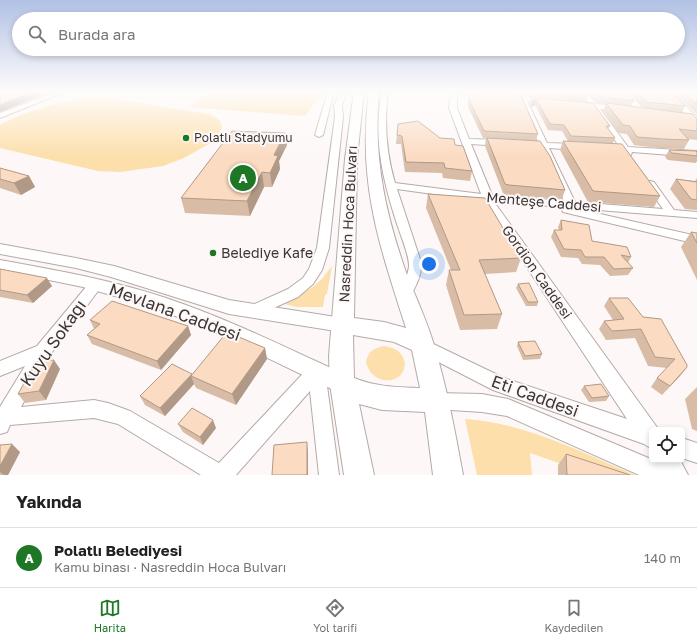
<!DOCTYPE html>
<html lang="tr">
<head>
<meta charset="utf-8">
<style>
  body { margin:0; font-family:"Golos Text",sans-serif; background:#f6f6f6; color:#222 }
  .controls { position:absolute; right:12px; bottom:12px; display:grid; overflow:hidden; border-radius:6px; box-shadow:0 2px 6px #0003 }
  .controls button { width:36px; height:36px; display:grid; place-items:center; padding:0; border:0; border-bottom:1px solid #e0e0e0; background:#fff; color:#222; font:20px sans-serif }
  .you { position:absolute; left:429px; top:264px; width:14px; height:14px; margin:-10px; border:3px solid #fff; border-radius:50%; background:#1a73e8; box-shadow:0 0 0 6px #1a73e833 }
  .badge { display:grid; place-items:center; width:26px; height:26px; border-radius:50%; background:#1d7725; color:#fff; font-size:13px; font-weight:700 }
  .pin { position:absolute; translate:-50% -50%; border:2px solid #fff; box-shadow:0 1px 4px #0006 }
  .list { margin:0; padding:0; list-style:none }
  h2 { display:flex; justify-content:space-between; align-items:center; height:52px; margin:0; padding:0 16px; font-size:17px }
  h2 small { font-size:13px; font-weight:400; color:#767676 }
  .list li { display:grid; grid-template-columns:26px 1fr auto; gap:12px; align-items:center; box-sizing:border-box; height:60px; padding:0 16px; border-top:1px solid #e0e0e0 }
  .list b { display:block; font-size:15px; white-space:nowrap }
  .list p { margin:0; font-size:13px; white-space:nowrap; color:#767676 }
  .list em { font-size:13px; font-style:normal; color:#767676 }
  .icon { flex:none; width:22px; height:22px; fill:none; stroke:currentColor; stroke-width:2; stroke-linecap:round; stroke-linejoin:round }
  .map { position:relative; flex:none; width:697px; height:475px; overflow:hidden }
  .search { position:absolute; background:#fff; box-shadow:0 2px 6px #0003; left:12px; right:12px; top:12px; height:44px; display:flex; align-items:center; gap:10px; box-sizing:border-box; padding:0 14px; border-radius:22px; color:#767676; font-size:15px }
  .sheet { height:112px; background:#fff }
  nav { display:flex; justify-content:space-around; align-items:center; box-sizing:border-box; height:56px; border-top:1px solid #e0e0e0; background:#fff; font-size:11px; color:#767676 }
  nav a { display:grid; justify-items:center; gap:2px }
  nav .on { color:#1d7725 }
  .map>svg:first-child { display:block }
</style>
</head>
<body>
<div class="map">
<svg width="697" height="475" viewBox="0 0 697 475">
  <rect width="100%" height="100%" fill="#fdf8f7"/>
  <g fill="#fcdfaa">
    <polygon points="211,91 324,91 305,116 189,107"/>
    <path d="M 89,98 L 109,98 L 208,114 C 216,117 221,119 222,128 L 214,141 L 184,158 L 163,166 L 120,172 L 98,171 L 0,148 L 0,125 C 27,110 58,102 89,98 Z"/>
    <polygon points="332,266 327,294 325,295 323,307 296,307 285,304 313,287 322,279"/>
    <path d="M 384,346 C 417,350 407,388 380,379 C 372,376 369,371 366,363 C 367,352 374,348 384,346 Z"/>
    <path d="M 465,419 C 526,423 580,452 635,475 L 593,475 L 530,453 L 532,475 L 477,475 Z"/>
  </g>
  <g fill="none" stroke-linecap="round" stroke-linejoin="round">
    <defs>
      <g id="minor">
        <polygon points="58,91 67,91 0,118 0,113"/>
        <polygon points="328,91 334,91 323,135 319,137 315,135"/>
        <polygon points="341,91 347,91 342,105 343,117 329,248 322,270 313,284 298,297 258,315 253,317 248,315 246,311 248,307 288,289 303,278 309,269 317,248 335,117 334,105"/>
        <path d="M 382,91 L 388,91 C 384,122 386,152 395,183 L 481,194 L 449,108 L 451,91 L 477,91 L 487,94 L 484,96 L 457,93 L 457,108 L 469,139 L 502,140 L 506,143 L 502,146 L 471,144 L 492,195 L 564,201 L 540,147 L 527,147 L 523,144 L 527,141 L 538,142 L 520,100 L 506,98 L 503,96 L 506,94 L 518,95 L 517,93 L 521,91 L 525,96 L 545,99 L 548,101 L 545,103 L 527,101 L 547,143 L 578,144 L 582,147 L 578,150 L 549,148 L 575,202 L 663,209 L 645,184 L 650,181 L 654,182 L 674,210 L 697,212 L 697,218 L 574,208 L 697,236 L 697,244 L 563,212 L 562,210 L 564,207 L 494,202 L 659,430 L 652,430 L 652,449 L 644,444 L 493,390 L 417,351 L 415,346 L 417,341 L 423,339 L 504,378 L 627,419 L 483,201 L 397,189 L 421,262 C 422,276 416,286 409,298 L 404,299 L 399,298 L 397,294 C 402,285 408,277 409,266 C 409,254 400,234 396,221 C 382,177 373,138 382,91 Z"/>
        <polygon points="580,91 586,91 596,104 624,107 624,111 621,111 600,109 628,147 697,151 697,157 632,152 631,155 625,155 622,151 607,150 606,148 607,146 619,146 592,108 578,106 576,105 580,103 589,104"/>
        <polygon points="621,91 628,91 643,109 643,113 637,113"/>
        <polygon points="663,91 670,91 697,117 697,123 694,123"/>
        <polygon points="96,279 101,281 103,284 101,287 49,356 21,407 94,400 108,403 130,411 219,463 310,366 316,364 322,366 325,371 339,475 319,475 310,391 236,475 201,475 118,424 94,418 10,425 7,432 0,434 0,407 25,366 0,376 0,361 37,346 91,281"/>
        <polygon points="435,393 482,394 508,399 658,462 657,460 680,460 688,475 639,475 507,416 482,412 435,409 429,407 426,401 429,395"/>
        <polygon points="682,438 697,443 697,463 682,458"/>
      </g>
      <g id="major">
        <polygon points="0,244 76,258 114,266 229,300 342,318 349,320 352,325 349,330 342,332 229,314 111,277 76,268 0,254"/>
        <path d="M 0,260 C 56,270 112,280 166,298 C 229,319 289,349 350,377 L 353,384 L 350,391 L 342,394 L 214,332 L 153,307 L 83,287 L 0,270 Z"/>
      </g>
      <path id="highway" d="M 354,91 L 364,91 L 357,159 L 354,318 L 384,322 L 406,328 C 379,244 357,182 369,91 L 379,91 C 373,157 385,213 407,275 C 416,298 427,321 434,345 C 447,388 455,431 463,475 L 433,475 L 425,412 L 382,410 L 359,404 L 374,475 L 344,475 L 330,384 L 329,356 L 345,159 ZM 353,335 L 394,342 L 412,350 L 420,388 C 397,387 376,387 354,378 Z"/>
    </defs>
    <use href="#minor" stroke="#b5aaa6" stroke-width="2"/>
    <use href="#major" stroke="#b5aaa6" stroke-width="2"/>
    <use href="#highway" stroke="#b5aaa6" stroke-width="2"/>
    <use href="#minor" fill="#fff" fill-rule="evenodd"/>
    <use href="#major" fill="#fff" fill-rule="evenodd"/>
    <use href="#highway" fill="#fff" fill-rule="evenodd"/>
  </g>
  <g fill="#d8bca6">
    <polygon points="469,91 493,93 493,92 538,134 536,140 565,190 562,199 506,195 503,193 485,146 486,138 483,138 468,107 468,97"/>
    <polygon points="492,91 517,91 516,92 516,94"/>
    <polygon points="523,91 585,91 588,96 586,102 526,95"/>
    <polygon points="587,91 627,91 634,101 631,106 643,108 629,91 671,91 685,106 682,113 697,119 697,140 688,139 689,140 684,149 658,148 634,145 627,134 619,133 603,111 606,104 597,103"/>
    <polygon points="672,91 697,91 697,114"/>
    <polygon points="531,97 610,126 608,129 615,138 613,143 660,196 654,207 588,202 560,150 563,141 568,141 562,131 548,130 535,105 531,107 530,103"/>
    <polygon points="398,124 455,145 472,171 470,181 443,178 442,173 405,172 401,144 396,144"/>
    <polygon points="285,133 287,145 279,161 280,169 272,187 264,187 250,216 185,213 181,198"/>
    <polygon points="669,150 697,152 697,161 696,163 668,160 665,157"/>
    <polygon points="0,168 29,176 35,187 21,195 0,188"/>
    <polygon points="697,178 697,210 685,209 670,189 676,179 695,181"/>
    <polygon points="428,194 521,258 516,272 485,274 502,314 497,329 460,330 446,285 449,270 451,270 426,208"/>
    <polygon points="561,220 592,241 631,257 628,263 633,268 628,275 610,276 600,265 582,264 578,258 561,257 551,237 554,230 559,230 558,227"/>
    <polygon points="691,232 697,233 697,280 681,247"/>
    <polygon points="0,269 52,286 33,303 0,297"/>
    <polygon points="518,284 538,302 537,306 526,306 516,288"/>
    <polygon points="609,298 643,317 687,367 662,395 651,387 657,378 667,368 648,366 635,338 606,340 599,329 604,321 613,320 604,306"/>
    <polygon points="90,320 188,326 191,335 161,370 92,344 87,335 94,329"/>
    <polygon points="518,342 542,354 540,359 523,360 517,346"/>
    <polygon points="265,348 267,359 236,405 196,388 194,384 165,416 145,405 140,396"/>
    <polygon points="60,369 46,400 25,403 18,394"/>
    <polygon points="584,386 609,396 606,401 589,402 581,390"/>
    <polygon points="697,387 697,431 692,429 685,399"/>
    <polygon points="178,424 216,428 203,445 183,432"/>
    <polygon points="0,445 20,452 8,475 0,475"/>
    <polygon points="566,454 630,475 558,475 558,465"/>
  </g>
  <g fill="#b09987">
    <polygon points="35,91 52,91 0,112 0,105"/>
    <polygon points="536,99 535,105 531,107 533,101"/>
    <polygon points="285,133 287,145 279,161 280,169 272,187 270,173 274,155"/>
    <polygon points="262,172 264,187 250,216 247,201"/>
    <polygon points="29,176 35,187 21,195 14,183"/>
    <polygon points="47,278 52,286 33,303 27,295"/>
    <polygon points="188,326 191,335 161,370 157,361"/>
    <polygon points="265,348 267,359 236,405 232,394"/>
    <polygon points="54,360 60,369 46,400 39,391"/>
    <polygon points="687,367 680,376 662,395 670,386"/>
    <polygon points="192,374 193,377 191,376 194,384 165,416 160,408"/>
    <polygon points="213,420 216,428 203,445 200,437"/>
    <polygon points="307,442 308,453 308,475 307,475"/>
    <polygon points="12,444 20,452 8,475 4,475 0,472 0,466"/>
  </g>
  <g fill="#fbdbc1" stroke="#b09987">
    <polygon points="0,91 35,91 0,105"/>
    <polygon points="469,91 476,91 494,93 493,92 521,95 538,134 484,131 469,100"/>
    <polygon points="550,91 585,91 588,96"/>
    <polygon points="595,91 627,91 634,101 599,96"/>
    <polygon points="637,91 671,91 685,106 647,102"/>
    <polygon points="682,91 697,91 697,104"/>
    <polygon points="531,97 593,103 610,126 606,126 615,138 571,136 564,125 550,124 536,99 533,101"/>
    <polygon points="606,103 692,114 697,119 697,131 679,129 689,140 663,139 637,137 630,126 623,125"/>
    <polygon points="418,121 440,138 454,139 455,145 463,146 472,171 445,168 444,163 406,162 402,136 397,135 398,124"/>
    <polygon points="232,131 285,133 274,155 278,156 270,173 262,172 247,201 181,198"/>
    <polygon points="487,138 540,141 550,156 565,190 509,185 505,184"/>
    <polygon points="563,141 622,144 660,196 593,191"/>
    <polygon points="669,150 696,151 697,152 697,156 672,153"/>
    <polygon points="0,168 29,176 14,183 0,179"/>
    <polygon points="676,179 697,182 697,200 691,199"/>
    <polygon points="428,194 485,198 521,258 479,260 502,314 464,315 449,270 460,270"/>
    <polygon points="561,220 589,225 592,241 627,247 631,257 621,255 633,268 614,269 604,257 585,257 581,250 564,249 554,230 562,230"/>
    <polygon points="691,232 697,233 697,243"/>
    <polygon points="0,269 47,278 27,295 0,290"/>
    <polygon points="529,283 538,302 528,302 518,284"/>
    <polygon points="609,298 628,298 643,317 661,319 687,365 687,367 670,386 657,378 675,359 655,357 641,329 612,331 604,321 624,319"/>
    <polygon points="112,301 188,326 157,361 87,335 100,324 90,320"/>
    <polygon points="227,332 265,348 232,394 191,376"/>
    <polygon points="535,341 542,354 525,356 518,342"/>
    <polygon points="54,360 39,391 18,394 36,362"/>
    <polygon points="172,364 192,374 160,408 140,396"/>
    <polygon points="601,384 609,396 592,398 584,386"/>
    <polygon points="192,408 213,420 200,437 178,424"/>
    <polygon points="307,442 307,475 272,475 274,445"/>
    <polygon points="12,444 0,466 0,445"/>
    <polygon points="566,454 630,475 567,475"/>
  </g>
  <linearGradient id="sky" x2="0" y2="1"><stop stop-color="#b1c1e5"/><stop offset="0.58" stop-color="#fefcfb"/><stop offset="1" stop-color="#fefcfb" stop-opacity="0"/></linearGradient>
  <rect width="697" height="158" fill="url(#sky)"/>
  <g fill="#1d7725" stroke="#fdf8f7" stroke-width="1.5">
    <circle cx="186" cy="138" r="4"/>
    <circle cx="213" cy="253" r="4"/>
  </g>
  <g text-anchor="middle" stroke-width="4" stroke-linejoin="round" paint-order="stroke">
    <g font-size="12" fill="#3b3634" stroke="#fdf8f7" text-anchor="start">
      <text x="194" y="142">Polatlı Stadyumu</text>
    </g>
    <g font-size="14" fill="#3b3634" stroke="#fdf8f7">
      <text transform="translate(544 202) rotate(5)" y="5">Menteşe Caddesi</text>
      <text transform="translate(348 224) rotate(-87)" y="5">Nasreddin Hoca Bulvarı</text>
      <text transform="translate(537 272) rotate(55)" y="5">Gordion Caddesi</text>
    </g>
    <g font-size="14" fill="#3b3634" stroke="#fdf8f7" text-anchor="start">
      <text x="221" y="258">Belediye Kafe</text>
    </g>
    <g font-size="17" fill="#3b3634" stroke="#fdf8f7">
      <text transform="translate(175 312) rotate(20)" y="6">Mevlana Caddesi</text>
      <text transform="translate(53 343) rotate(-55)" y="6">Kuyu Sokağı</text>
      <text transform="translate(535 396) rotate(20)" y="6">Eti Caddesi</text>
    </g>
  </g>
</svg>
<div class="controls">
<button><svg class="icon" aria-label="locate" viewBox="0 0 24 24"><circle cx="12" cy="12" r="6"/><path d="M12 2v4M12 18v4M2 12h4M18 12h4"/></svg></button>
</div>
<div class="you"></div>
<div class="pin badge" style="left:243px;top:178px">A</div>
<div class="search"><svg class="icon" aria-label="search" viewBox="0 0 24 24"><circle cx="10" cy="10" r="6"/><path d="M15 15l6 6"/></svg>Burada ara</div>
</div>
<section class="sheet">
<h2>Yakında<small></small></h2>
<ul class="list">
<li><span class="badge">A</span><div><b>Polatlı Belediyesi</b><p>Kamu binası · Nasreddin Hoca Bulvarı</p></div><em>140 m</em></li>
</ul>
</section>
<nav>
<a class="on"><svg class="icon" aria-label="map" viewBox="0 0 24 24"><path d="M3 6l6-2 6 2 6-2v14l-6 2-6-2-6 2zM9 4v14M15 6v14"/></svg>Harita</a>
<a><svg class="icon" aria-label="directions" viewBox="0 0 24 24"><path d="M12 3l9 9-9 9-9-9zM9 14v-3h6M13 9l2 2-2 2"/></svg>Yol tarifi</a>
<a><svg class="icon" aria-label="saved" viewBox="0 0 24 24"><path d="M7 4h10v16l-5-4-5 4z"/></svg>Kaydedilen</a>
</nav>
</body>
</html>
